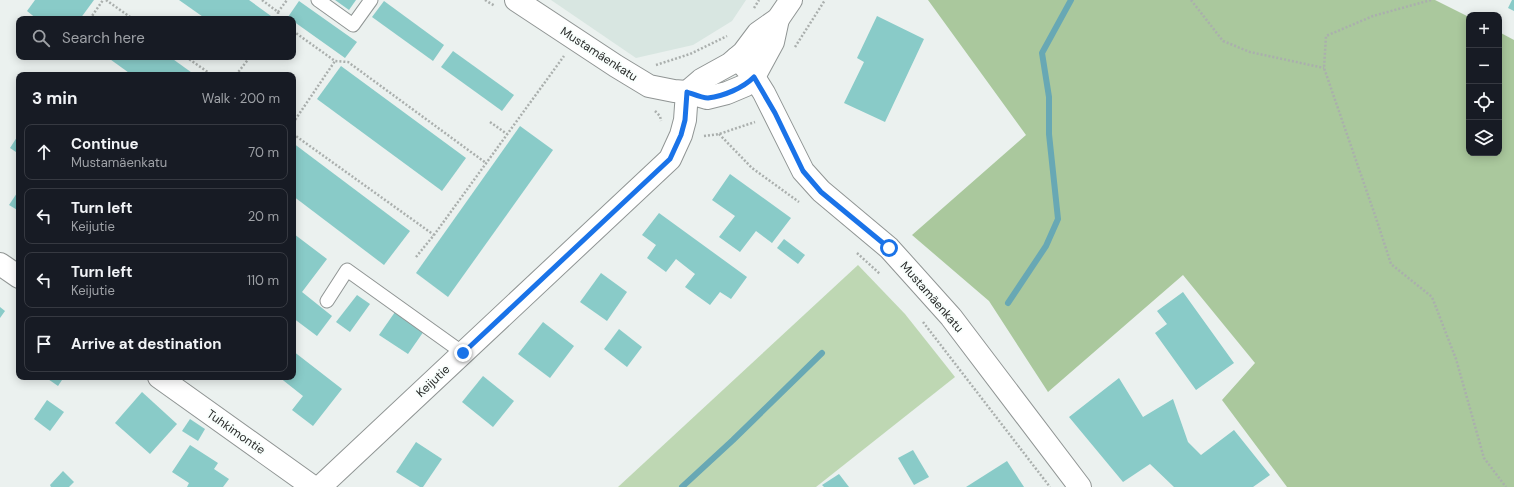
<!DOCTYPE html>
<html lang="en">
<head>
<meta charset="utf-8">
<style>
  body { margin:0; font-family:"DM Sans",sans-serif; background:#242831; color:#f1f3f6 }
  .controls { position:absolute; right:12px; top:12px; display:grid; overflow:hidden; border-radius:8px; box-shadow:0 2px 10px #0003 }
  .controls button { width:36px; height:36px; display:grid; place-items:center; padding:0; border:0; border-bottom:1px solid #363941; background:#171b24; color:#f1f3f6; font:20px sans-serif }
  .stop { position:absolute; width:12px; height:12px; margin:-9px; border:3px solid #1a73e8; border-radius:50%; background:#fff }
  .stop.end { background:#1a73e8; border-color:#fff; box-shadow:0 1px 4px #0008 }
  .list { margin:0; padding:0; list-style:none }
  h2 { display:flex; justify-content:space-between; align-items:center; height:52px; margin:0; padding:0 16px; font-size:17px }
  h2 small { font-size:13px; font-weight:400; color:#9ea1a6 }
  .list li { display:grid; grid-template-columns:26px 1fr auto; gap:12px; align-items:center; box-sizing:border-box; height:56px; margin:0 8px 8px; padding:0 8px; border:1px solid #363941; border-radius:8px }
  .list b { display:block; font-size:15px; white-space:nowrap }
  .list p { margin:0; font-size:13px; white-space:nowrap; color:#9ea1a6 }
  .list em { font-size:13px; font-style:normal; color:#9ea1a6 }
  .icon { flex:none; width:22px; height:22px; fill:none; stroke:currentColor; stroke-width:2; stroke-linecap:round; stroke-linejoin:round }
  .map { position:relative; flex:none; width:1514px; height:487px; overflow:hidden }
  .search { position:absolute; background:#171b24; box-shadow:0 2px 10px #0003; left:16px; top:16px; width:280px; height:44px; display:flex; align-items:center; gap:10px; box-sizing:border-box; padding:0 14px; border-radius:8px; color:#9ea1a6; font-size:15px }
  .panel { position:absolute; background:#171b24; box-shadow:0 2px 10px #0003; left:16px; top:72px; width:280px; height:308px; border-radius:8px }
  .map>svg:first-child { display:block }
</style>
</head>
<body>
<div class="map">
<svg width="1514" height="487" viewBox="0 0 1514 487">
  <rect width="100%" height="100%" fill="#ebf1ef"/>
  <polygon fill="#d8e6e1" points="551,0 746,0 732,21 693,45 636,58"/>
  <polygon fill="#bed7b3" points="858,265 905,314 955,377 816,487 618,487"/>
  <polygon fill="#aac89d" points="928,0 1435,0 1469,17 1469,153 1499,153 1499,32 1514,40 1514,487 1287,487 1222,400 1255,363 1183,275 1048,392 989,301 912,235 1026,135"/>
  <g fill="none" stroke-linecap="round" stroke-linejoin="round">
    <g stroke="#68a8b4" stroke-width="6">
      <polyline points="1008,303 1046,246 1058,219 1049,134 1049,97 1042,53 1071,0"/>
      <polyline points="682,487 733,440 822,353"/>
    </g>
  </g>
  <g fill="#89cbc8">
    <polygon points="35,0 94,0 80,19 37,19 27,11"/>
    <polygon points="179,0 249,0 271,16 269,19 206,19"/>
    <polygon points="335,0 356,0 349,10"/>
    <polygon points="1512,0 1514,0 1514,11 1508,8"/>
    <polygon points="299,1 357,42 345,58 293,21 293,19 288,17"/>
    <polygon points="384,1 444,45 433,61 372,17"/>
    <polygon points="877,16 924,39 885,122 844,103 864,62 857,58"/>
    <polygon points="453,51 514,95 502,111 441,67"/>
    <polygon points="107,57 170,57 195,75 132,75"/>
    <polygon points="341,66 466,158 442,191 317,99"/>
    <polygon points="520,126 553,150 448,297 416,273"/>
    <polygon points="19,134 19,154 10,148"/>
    <polygon points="293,143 410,231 384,265 293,196"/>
    <polygon points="730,174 791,218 772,243 756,231 740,252 719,237 735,216 712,200"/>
    <polygon points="19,190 19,211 9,205"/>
    <polygon points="659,213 747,277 731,299 720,292 710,305 685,287 695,274 676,259 666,272 647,258 656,245 642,235"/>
    <polygon points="294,234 327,259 302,292 332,316 317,336 293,318 293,235"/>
    <polygon points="784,239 805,255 798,264 777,248"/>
    <polygon points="601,273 627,292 607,321 580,302"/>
    <polygon points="1183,292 1234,363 1196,390 1155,333 1167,324 1157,311"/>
    <polygon points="357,295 370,304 350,332 336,322"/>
    <polygon points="0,307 5,311 0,318"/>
    <polygon points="395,312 424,331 408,354 379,335"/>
    <polygon points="543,322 574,346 550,378 518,354"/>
    <polygon points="619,329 642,347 627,367 604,349"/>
    <polygon points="293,351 342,389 313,426 292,410 303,396 279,377 293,377"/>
    <polygon points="483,376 514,401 493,427 462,402"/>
    <polygon points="45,377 64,377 58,386"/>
    <polygon points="1119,378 1143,417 1173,399 1188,442 1201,455 1234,430 1270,475 1253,487 1174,487 1150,464 1123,482 1069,417"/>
    <polygon points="142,392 177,424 150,454 115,423"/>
    <polygon points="47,400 64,412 50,431 34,419"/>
    <polygon points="190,419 205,429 198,441 182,431"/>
    <polygon points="416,442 442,459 423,487 420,487 396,472"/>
    <polygon points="190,445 218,463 214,469 229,479 223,487 187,487 189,483 172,472"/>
    <polygon points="913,450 929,477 914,485 898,458"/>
    <polygon points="1007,461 1024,487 966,487"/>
    <polygon points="63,471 74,482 69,487 51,487 50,485"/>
    <polygon points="839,474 849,487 824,487 822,485"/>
  </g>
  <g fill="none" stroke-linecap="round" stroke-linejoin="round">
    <defs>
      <g id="service">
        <polyline points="318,0 353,25 371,0"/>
        <polyline points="327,301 347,270 463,353"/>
      </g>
      <g id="minor">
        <polyline points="516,0 616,66 649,86 674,91 687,92 707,98 727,93 746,85 754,77 773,42 778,19"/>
        <polyline points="737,58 754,77 764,93 803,171 821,191 889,248 951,317 1080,487"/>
        <polyline points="0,264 19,277"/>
        <polyline points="159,377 313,487"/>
        <polyline points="320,487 670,159 681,135 685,120 687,92 701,80 730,64 743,53 758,33 778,19 791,0"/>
      </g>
    </defs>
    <use href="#service" stroke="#909594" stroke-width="15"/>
    <use href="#minor" stroke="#909594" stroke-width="24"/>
    <g stroke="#aaafad" stroke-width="2.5" stroke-dasharray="2 2" stroke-linecap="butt">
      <polyline points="106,0 133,19"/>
      <polyline points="262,0 278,12 278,19"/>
      <polyline points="485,0 495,6"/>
      <polyline points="1191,0 1223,41 1250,52 1324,68"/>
      <polyline points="1431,0 1373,16 1326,36 1324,68 1377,221 1391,264 1432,297 1456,359 1484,458 1506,487"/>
      <polyline points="754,8 759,0"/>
      <polyline points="278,12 287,0"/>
      <polyline points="90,19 103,0"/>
      <polyline points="293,31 335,61 348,62 486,163"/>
      <polyline points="795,47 825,0"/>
      <polyline points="186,57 212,75"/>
      <polyline points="656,65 690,54 727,36"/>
      <polyline points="236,75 250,57"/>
      <polyline points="655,111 660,116 661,121"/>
      <polyline points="490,122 507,134"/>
      <polyline points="293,123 335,61"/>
      <polyline points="293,134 434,235"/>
      <polyline points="719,134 752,168 799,202"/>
      <polyline points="704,136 719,134 755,122"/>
      <polyline points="857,253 880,274"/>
      <polyline points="416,257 434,235 564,56"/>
      <polyline points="923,322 1050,487"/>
    </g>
    <use href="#service" stroke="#fff" stroke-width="13"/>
    <use href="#minor" stroke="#fff" stroke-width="22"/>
  </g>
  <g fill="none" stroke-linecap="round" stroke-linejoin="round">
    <path stroke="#1a73e8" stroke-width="5" d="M 463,353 L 670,159 L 681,135 L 685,120 L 687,92 C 693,94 702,98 708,98 C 724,96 743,88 754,77 L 775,113 L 803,171 L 821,192 L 889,248"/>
  </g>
  <g text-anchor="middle" stroke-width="3.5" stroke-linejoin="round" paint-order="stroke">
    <g font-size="12" fill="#292b2a" stroke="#f8fefc">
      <text transform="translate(599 54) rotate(33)" y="4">Mustamäenkatu</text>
      <text transform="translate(932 297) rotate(49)" y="4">Mustamäenkatu</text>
      <text transform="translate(433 381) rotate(-43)" y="4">Keijutie</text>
      <text transform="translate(236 432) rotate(35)" y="4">Tuhkimontie</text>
    </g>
  </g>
</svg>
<div class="controls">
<button>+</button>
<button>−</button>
<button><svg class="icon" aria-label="locate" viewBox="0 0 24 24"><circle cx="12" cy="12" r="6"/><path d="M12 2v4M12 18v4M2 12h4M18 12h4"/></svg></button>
<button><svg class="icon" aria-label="layers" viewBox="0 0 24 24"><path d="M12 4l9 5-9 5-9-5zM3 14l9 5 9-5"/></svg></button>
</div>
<div class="stop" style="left:889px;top:248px"></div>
<div class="stop end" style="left:463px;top:353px"></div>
<div class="search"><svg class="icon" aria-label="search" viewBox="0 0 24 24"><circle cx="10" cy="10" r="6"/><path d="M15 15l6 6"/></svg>Search here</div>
<section class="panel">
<h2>3 min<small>Walk · 200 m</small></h2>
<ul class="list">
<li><svg class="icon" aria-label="ahead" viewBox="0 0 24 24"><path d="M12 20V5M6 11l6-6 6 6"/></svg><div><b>Continue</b><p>Mustamäenkatu</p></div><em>70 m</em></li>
<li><svg class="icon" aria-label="left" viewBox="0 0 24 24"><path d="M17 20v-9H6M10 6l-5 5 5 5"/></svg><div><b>Turn left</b><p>Keijutie</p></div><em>20 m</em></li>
<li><svg class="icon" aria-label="left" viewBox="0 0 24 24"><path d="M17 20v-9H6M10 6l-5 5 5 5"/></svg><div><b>Turn left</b><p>Keijutie</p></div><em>110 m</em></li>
<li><svg class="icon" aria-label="arrive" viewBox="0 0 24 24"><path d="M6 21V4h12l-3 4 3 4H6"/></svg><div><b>Arrive at destination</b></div></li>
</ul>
</section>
</div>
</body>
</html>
